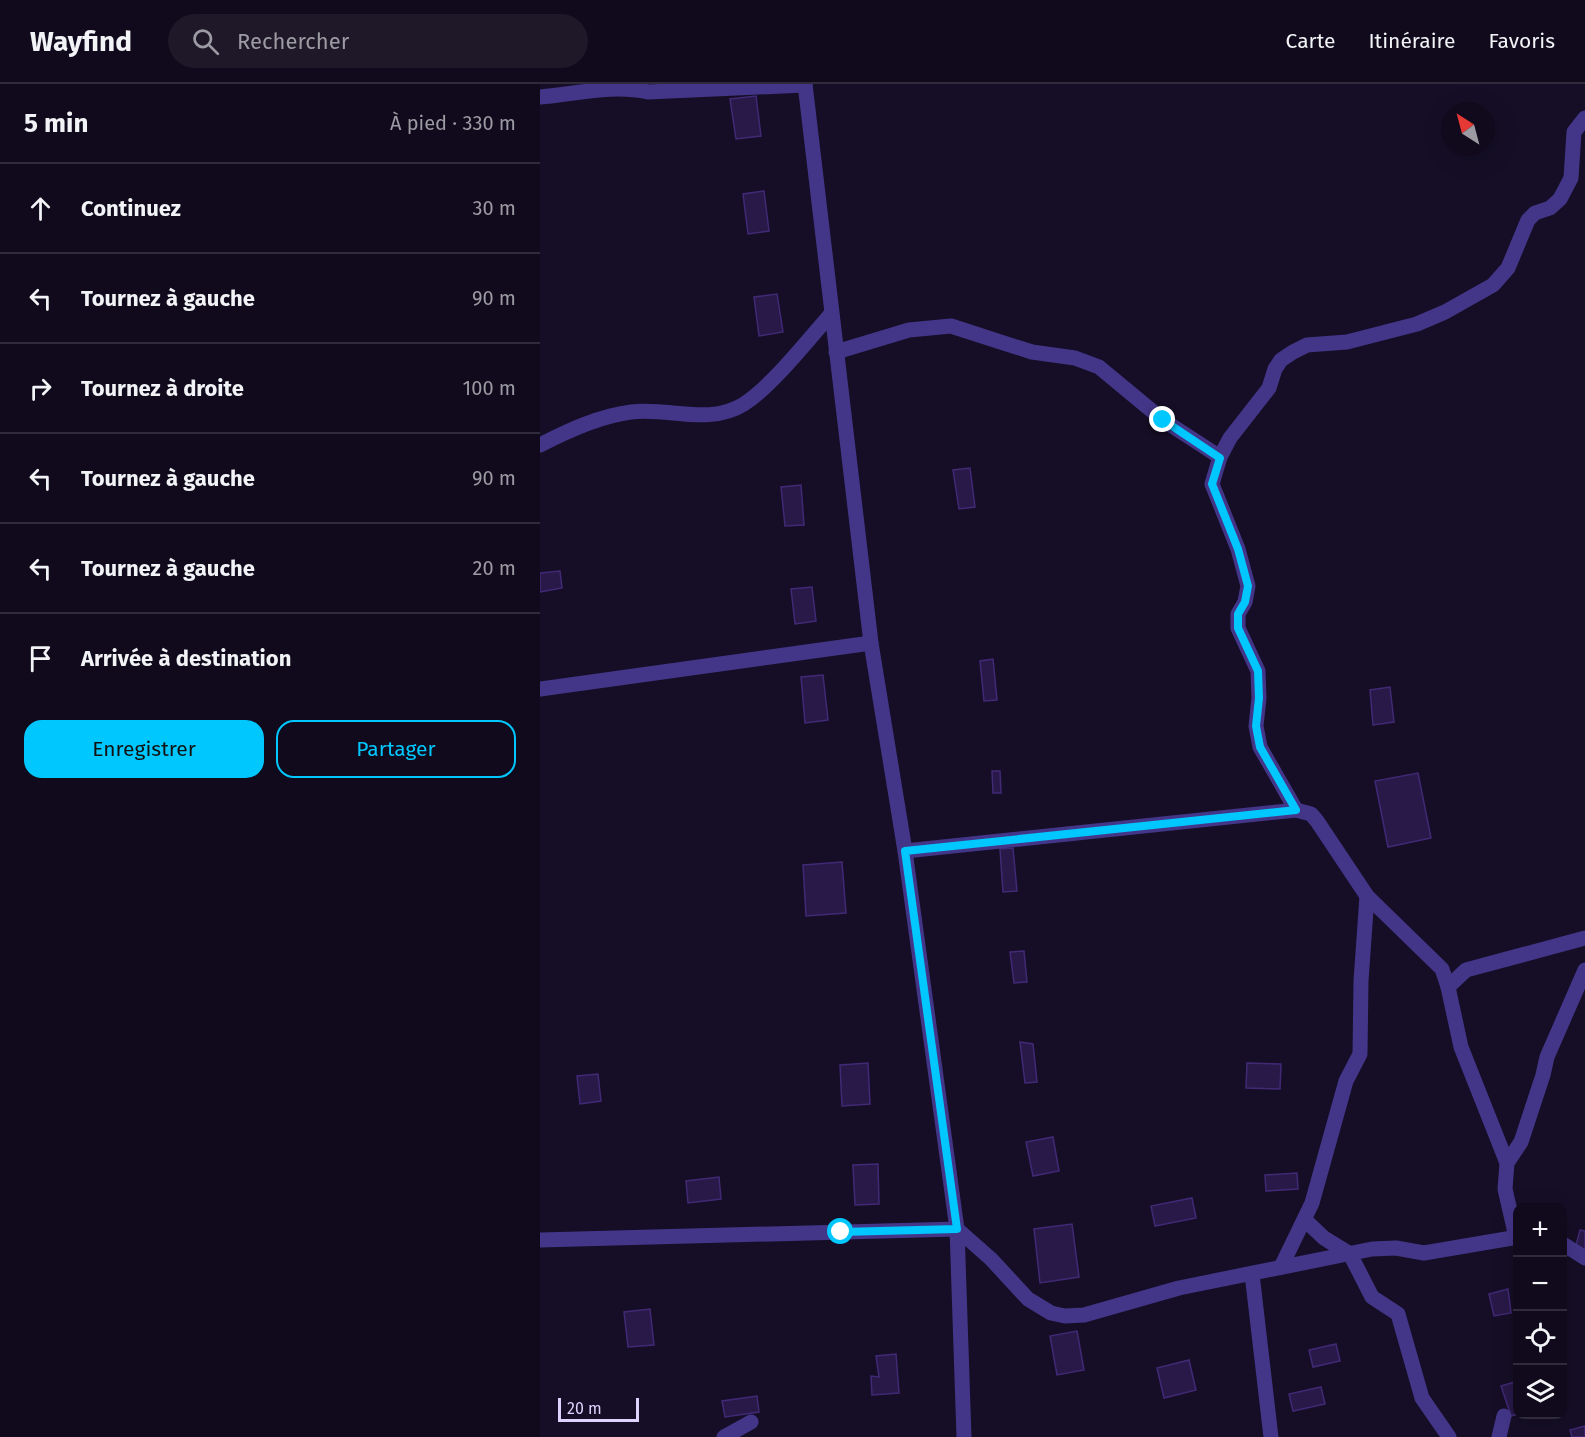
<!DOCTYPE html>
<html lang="fr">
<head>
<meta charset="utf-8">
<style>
  body { margin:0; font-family:"Fira Sans",sans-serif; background:#1e1829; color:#f1f3f6 }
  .controls { position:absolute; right:18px; bottom:18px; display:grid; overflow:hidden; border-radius:12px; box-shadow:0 6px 24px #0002 }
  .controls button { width:54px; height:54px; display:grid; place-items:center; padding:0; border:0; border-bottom:2px solid #302b3b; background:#100a1c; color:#f1f3f6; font:30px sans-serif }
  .compass { position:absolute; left:901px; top:18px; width:54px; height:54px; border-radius:50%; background:#100a1c; box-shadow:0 6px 24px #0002; rotate:324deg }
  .scale { position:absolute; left:18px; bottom:15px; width:81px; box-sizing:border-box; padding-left:6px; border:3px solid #ddd3ff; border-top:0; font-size:16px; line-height:21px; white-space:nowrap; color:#ddd3ff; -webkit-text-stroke:4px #150e26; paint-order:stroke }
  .stop { position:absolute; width:18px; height:18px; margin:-14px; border:4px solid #00c7fe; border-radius:50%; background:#fff }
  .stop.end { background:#00c7fe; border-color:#fff; box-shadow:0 2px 6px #0008 }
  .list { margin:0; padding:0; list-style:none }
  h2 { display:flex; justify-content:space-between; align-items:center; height:78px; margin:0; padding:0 24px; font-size:26px }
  h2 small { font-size:20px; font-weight:400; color:#9c9aa3 }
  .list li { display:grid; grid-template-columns:39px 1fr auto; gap:18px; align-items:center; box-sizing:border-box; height:90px; padding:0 24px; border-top:2px solid #302b3b }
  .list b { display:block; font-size:22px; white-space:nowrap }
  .list em { font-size:20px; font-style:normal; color:#9c9aa3 }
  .actions { display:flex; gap:12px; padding:18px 24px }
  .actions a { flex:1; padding:14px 0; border:2px solid #00c7fe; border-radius:18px; text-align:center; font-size:21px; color:#00c7fe }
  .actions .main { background:#00c7fe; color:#111 }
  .icon { flex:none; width:33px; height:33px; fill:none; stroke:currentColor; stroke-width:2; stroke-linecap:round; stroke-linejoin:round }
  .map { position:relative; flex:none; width:1045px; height:1353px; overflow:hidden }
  header { display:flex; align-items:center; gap:36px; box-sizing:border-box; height:84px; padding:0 30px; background:#100a1c; border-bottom:2px solid #302b3b }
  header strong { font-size:28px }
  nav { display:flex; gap:33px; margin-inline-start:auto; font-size:21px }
  .search { width:420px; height:54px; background:#1e1829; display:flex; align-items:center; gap:15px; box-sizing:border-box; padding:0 21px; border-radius:33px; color:#9c9aa3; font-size:22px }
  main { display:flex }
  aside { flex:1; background:#100a1c }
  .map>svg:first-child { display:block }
</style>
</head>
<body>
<header>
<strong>Wayfind</strong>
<div class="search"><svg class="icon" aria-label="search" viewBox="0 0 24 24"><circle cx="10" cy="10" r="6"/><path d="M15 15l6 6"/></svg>Rechercher</div>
<nav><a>Carte</a><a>Itinéraire</a><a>Favoris</a></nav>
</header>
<main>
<aside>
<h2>5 min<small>À pied · 330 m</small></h2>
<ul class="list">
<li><svg class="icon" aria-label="ahead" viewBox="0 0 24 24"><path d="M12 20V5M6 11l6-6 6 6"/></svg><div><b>Continuez</b></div><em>30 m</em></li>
<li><svg class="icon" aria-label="left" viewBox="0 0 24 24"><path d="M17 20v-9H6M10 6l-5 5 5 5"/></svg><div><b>Tournez à gauche</b></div><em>90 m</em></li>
<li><svg class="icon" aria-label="right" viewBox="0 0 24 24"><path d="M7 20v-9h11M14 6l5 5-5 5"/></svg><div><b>Tournez à droite</b></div><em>100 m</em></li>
<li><svg class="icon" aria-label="left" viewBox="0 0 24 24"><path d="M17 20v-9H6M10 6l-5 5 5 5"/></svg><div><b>Tournez à gauche</b></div><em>90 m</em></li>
<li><svg class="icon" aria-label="left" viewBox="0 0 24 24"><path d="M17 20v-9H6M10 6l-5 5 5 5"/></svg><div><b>Tournez à gauche</b></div><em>20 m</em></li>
<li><svg class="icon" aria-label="arrive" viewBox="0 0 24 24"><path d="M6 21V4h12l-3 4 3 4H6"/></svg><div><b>Arrivée à destination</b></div></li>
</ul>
<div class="actions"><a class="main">Enregistrer</a><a>Partager</a></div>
</aside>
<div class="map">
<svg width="1045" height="1353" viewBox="0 0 1045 1353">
  <rect width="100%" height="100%" fill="#150e26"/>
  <g fill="#281948" stroke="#412976" stroke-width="1.5">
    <polygon points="216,12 221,52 196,55 190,15"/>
    <polygon points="224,107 229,147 208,150 203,110"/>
    <polygon points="237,210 243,248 219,252 214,213"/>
    <polygon points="430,384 435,423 419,425 413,386"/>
    <polygon points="261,401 264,441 245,442 241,403"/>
    <polygon points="20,487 22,504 0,508 0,489"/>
    <polygon points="272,503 276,537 255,540 251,505"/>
    <polygon points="453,575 457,616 444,617 440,577"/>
    <polygon points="283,591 288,636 265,639 261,593"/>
    <polygon points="850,603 854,638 833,641 830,606"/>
    <polygon points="452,687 460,687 461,709 453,709"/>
    <polygon points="878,689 891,754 848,763 835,697"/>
    <polygon points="473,764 477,807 463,808 460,765"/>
    <polygon points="302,778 306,829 266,832 263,781"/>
    <polygon points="484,867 487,898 474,899 470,868"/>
    <polygon points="480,958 493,960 497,998 485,999"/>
    <polygon points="328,979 330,1020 302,1022 300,981"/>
    <polygon points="707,979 741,980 740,1005 706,1004"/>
    <polygon points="58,990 61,1017 40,1020 37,992"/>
    <polygon points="513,1053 519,1087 493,1092 486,1058"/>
    <polygon points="338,1080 339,1120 315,1121 313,1081"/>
    <polygon points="757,1089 758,1105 726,1107 725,1091"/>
    <polygon points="179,1093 181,1115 148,1119 146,1097"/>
    <polygon points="652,1114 656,1134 615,1142 611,1122"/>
    <polygon points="532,1140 539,1193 500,1199 494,1145"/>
    <polygon points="1040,1146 1045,1147 1045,1167 1035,1165"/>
    <polygon points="968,1205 971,1229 954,1232 949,1210"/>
    <polygon points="110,1225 114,1261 88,1263 84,1228"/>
    <polygon points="537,1247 544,1286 517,1291 510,1252"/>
    <polygon points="796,1260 800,1277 773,1283 769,1266"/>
    <polygon points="356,1270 359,1309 332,1311 331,1292 339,1293 336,1272"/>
    <polygon points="649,1276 656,1306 624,1314 617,1284"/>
    <polygon points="978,1297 978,1330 971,1332 961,1302"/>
    <polygon points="781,1303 785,1320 753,1327 749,1310"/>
    <polygon points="217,1312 219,1328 185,1333 182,1317"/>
    <polygon points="1045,1342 1045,1353 1032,1353 1030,1346"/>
  </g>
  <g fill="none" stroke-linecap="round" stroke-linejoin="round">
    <g stroke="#433688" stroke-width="15">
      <polyline points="265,0 331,559 365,767 417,1145 424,1353"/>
      <path d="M 0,13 C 37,10 72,0 108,8 L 265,1"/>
      <polyline points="296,268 369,246 411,242 492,268 535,274 559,283 623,336 680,373"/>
      <path d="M 0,361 C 27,347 59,332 91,328 C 128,323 169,342 204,320 C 232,302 268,256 291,230"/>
      <polyline points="0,605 331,559"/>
      <polyline points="756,726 720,663 716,642 719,614 718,587 698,544 698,530 705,518 708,502 698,465 672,400 680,373 690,354 729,304 735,285 741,276 753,268 767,261 807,258 877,240 905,228 953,201 968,184 988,136 995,129 1010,124 1020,115 1031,94 1034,48 1045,34"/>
      <polyline points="365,767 756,726 771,730 777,737 827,812 902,885 908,903"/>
      <polyline points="967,1079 921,963 908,903 926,886 1045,854"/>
      <polyline points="765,1136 784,1154 810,1170 832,1213 858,1230 882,1314 909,1353"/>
      <polyline points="976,1153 965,1105 967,1079 981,1058 1003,991 1007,973 1045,886"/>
      <polyline points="0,1156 417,1145 451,1175 488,1215 511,1229 525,1232 544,1231 639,1204 832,1165 856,1164 884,1169 978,1153"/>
      <polyline points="1023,1160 1045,1174"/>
      <polyline points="741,1183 772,1119 806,997 820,970 821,897 827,812"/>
      <polyline points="712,1190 731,1353"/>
      <polyline points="184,1353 211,1338"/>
      <polyline points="959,1353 964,1332"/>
    </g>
  </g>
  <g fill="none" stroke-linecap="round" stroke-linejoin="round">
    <polyline stroke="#00c7fe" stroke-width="8" points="301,1148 417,1145 365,767 756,726 720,663 716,642 719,614 718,587 698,544 698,530 705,518 708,502 698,465 672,400 680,374 623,336"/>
  </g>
</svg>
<div class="controls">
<button>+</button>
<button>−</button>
<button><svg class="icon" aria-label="locate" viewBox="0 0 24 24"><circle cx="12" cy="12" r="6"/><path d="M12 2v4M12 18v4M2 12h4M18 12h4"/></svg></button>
<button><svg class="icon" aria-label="layers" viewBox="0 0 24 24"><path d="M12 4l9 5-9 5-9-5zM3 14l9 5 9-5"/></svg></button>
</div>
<svg class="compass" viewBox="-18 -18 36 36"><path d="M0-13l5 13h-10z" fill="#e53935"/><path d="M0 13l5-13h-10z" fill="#9c9aa3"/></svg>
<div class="scale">20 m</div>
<div class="stop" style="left:301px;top:1148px"></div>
<div class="stop end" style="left:623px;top:336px"></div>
</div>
</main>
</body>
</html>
